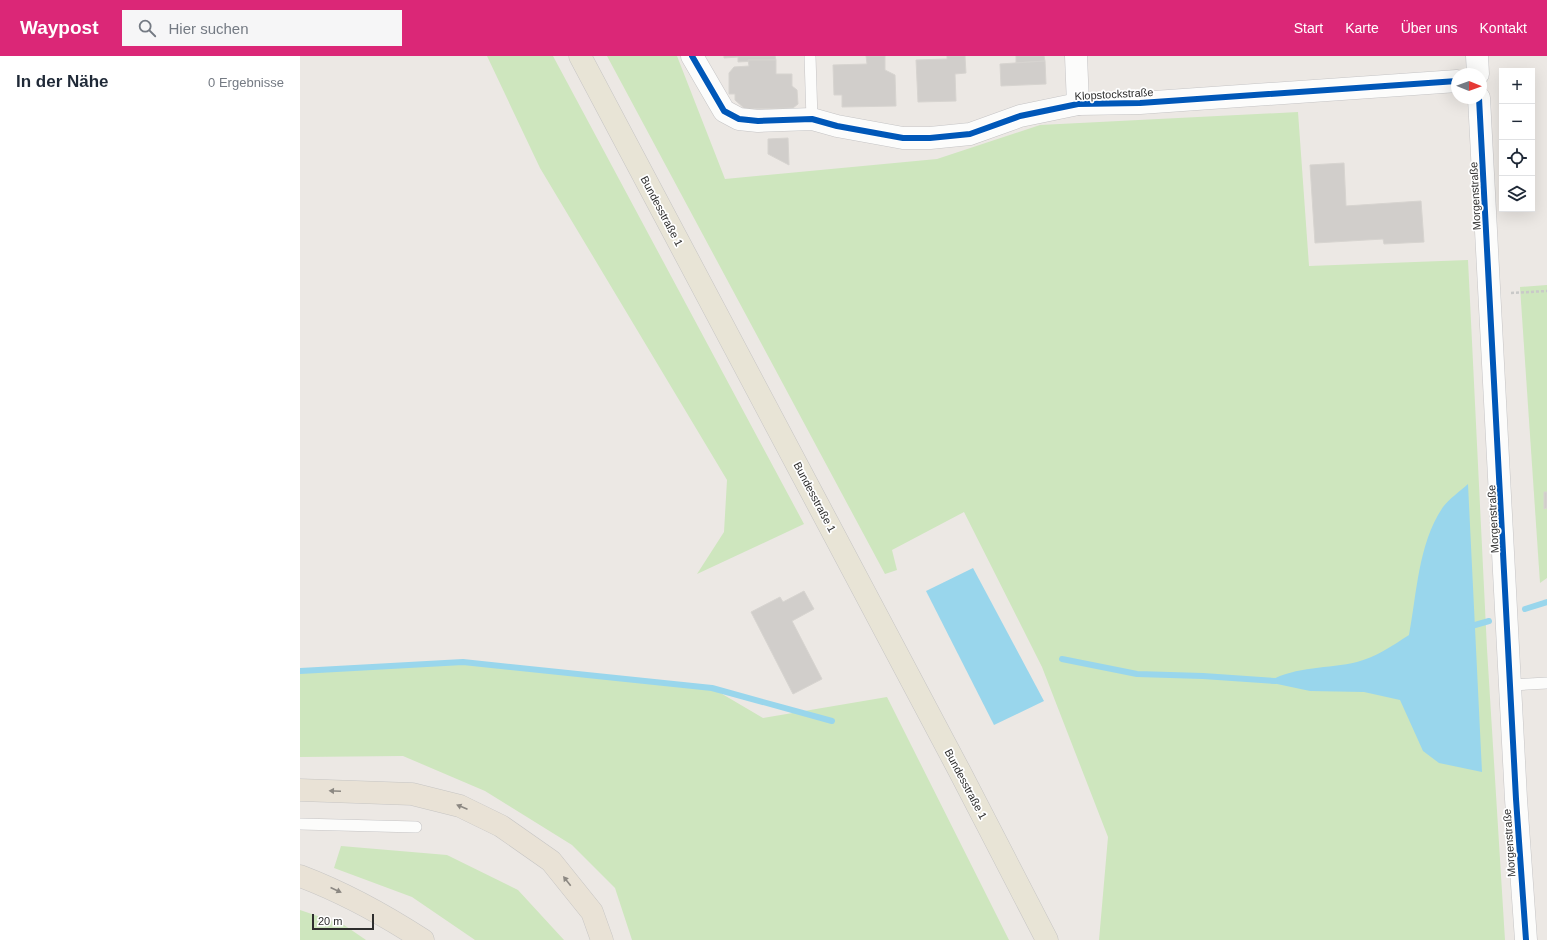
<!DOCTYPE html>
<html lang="de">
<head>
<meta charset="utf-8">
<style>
  body { margin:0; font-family:Helvetica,sans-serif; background:#f6f6f7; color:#1f2937 }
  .controls { position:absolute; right:12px; top:12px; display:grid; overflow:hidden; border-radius:0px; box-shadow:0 4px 16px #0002 }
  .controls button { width:36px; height:36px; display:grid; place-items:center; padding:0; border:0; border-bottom:1px solid #e0e1e3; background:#fff; color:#1f2937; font:20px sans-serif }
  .compass { position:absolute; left:1151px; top:12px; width:36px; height:36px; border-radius:50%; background:#fff; box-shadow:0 4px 16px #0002; rotate:91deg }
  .scale { position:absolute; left:12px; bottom:10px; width:62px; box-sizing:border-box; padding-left:4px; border:2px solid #2e2e2e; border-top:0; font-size:11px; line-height:14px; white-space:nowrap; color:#2e2e2e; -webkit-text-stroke:3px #fff; paint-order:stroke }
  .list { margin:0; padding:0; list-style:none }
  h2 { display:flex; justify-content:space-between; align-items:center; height:52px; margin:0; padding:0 16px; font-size:17px }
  h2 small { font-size:13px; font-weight:400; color:#747a83 }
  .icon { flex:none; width:22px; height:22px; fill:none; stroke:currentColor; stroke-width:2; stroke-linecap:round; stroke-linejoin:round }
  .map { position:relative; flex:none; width:1247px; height:884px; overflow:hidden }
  header { display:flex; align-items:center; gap:24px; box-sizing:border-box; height:56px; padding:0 20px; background:#db2777; color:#fff }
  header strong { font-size:19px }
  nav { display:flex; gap:22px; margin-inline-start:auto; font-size:14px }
  .search { width:280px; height:36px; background:#f6f6f7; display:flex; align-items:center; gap:10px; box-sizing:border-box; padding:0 14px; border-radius:0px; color:#747a83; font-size:15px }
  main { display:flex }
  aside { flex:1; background:#fff }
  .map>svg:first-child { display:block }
</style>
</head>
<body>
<header>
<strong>Waypost</strong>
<div class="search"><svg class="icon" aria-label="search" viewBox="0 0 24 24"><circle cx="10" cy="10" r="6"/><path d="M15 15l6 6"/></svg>Hier suchen</div>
<nav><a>Start</a><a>Karte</a><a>Über uns</a><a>Kontakt</a></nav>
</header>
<main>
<aside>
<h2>In der Nähe<small>0 Ergebnisse</small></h2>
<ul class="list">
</ul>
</aside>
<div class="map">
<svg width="1247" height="884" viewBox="0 0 1247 884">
  <rect width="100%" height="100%" fill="#ece8e4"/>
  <g fill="#cee6be">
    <polygon points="187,0 253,0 504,468 397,518 424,476 427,424 240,112"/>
    <polygon points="307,0 377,0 425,123 637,103 740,69 998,56 1009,210 1168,204 1187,593 1205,884 799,884 808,781 742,611 664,456 592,494 597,514 585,518"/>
    <polygon points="1247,229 1247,522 1240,527 1220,231"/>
    <polygon points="163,606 412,632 463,662 587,641 709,884 332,884 315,832 272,789 185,735 103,700 0,701 0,615"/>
    <polygon points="41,790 147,799 218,834 264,884 175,884 112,841 34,812"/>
    <polygon points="0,854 44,869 66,884 0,884"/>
  </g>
  <g fill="#99d6ec">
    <path d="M 1168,428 L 1182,716 L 1139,707 L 1123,695 L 1100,644 L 1064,636 L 1010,635 L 968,626 C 994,610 1028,613 1057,606 C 1076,601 1092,590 1109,579 C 1117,537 1118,488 1143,451 C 1149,443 1160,435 1168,428 Z"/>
    <polygon points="673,512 744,645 694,669 626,535"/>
  </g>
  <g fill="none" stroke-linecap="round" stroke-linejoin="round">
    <g stroke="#99d6ec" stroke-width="6">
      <polyline points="1225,553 1247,546"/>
      <polyline points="1168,571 1189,565"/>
      <polyline points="762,603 837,618 903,620 975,625"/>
      <polyline points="0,615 163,606 412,632 532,665"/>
    </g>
  </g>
  <g fill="#d1cecb" stroke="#d7d4d0">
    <polygon points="424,0 475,0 476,4 438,6 438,1 424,2"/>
    <polygon points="566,0 585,0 585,14 595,19 596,50 542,51 542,39 534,39 533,9 567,8"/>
    <polygon points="647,0 665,0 666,17 655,18 656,45 618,46 616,4 647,3"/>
    <polygon points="716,0 744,0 745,5 716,7"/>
    <polygon points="448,4 476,4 476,18 492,18 492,30 497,34 498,48 493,52 445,53 435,44 435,38 429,38 429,17 434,11 449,10"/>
    <polygon points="745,5 746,28 701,30 700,8"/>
    <polygon points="488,82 489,109 468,98 468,83"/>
    <polygon points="1044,107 1046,150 1121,145 1124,186 1084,188 1083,183 1015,187 1010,109"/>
    <polygon points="1244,436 1247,436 1247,452 1244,453"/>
    <polygon points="504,535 514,553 492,565 522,623 493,638 451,556 480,541 483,546"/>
  </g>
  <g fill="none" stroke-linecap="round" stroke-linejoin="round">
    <defs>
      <g id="service">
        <polyline points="510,0 512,63"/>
        <polyline points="1211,629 1247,627"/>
        <polyline points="0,768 116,771"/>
      </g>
      <g id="minor">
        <polyline points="392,0 424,55 439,63 458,65 512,63 537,70 603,82 630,82 670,78 720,60 778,48 840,47 1157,25"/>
        <polyline points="776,0 778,48"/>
      </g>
      <g id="secondary">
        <polyline points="1177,0 1178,18"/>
        <polyline points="1179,42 1216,743 1226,884"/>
      </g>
      <polyline id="primary" points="280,0 660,716 747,884"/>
      <g id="trunk">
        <polyline points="0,734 112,738 160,750 201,770 251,805 292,856 302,884"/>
        <path d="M 0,820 C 45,837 83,858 123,884"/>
      </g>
    </defs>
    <use href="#service" stroke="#c5c4c5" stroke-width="12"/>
    <use href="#minor" stroke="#c5c4c5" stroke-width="23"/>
    <use href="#secondary" stroke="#c5c4c5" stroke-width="23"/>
    <use href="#primary" stroke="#c6c5c4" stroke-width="23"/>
    <use href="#trunk" stroke="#c6c5c4" stroke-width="23"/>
    <polyline stroke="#c9c9c8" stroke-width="2.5" stroke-dasharray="3 2" stroke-linecap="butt" points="1211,237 1247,235"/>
    <use href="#service" stroke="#fcfcfb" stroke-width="11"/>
    <use href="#minor" stroke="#fcfcfb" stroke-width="22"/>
    <use href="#secondary" stroke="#fcfcfb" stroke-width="22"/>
    <use href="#primary" stroke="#e8e4d6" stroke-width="22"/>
    <use href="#trunk" stroke="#e9e2d6" stroke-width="22"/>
    <defs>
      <g id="cycleway">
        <polyline points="392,0 424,55 439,63 458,65 512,63 537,70 603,82 630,82 670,78 720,60 778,48 840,47 1157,25"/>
        <polyline points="1179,42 1216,743 1226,884"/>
      </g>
    </defs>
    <use href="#cycleway" stroke="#fff" stroke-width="8"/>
    <use href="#cycleway" stroke="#0057b8" stroke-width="6"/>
  </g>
  <defs><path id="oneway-solid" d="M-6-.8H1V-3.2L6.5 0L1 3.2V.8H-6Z"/></defs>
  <g fill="#8c8882">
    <use href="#oneway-solid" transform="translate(35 735) rotate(-178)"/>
    <use href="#oneway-solid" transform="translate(162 751) rotate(-157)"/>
    <use href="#oneway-solid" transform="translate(267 825) rotate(-128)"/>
    <use href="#oneway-solid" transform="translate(36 834) rotate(25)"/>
  </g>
  <g text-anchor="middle" stroke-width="3.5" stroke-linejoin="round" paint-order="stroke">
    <g font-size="11" fill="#2e2e2e" stroke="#fff">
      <text transform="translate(814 38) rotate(-3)" y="4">Klopstockstraße</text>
      <text transform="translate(1175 140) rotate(-93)" y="4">Morgenstraße</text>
      <text transform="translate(362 155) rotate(62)" y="4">Bundesstraße 1</text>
      <text transform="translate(515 441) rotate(62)" y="4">Bundesstraße 1</text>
      <text transform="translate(1193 463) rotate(-93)" y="4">Morgenstraße</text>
      <text transform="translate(666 728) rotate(62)" y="4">Bundesstraße 1</text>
      <text transform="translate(1209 787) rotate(-94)" y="4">Morgenstraße</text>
    </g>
  </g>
</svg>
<div class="controls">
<button>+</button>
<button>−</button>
<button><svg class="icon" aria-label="locate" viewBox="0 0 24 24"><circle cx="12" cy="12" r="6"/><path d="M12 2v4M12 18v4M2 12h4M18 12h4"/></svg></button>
<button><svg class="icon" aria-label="layers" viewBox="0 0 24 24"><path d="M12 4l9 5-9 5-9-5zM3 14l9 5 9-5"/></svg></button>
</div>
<svg class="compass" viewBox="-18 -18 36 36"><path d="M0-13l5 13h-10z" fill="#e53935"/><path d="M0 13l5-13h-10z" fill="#747a83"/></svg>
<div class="scale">20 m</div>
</div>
</main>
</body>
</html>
